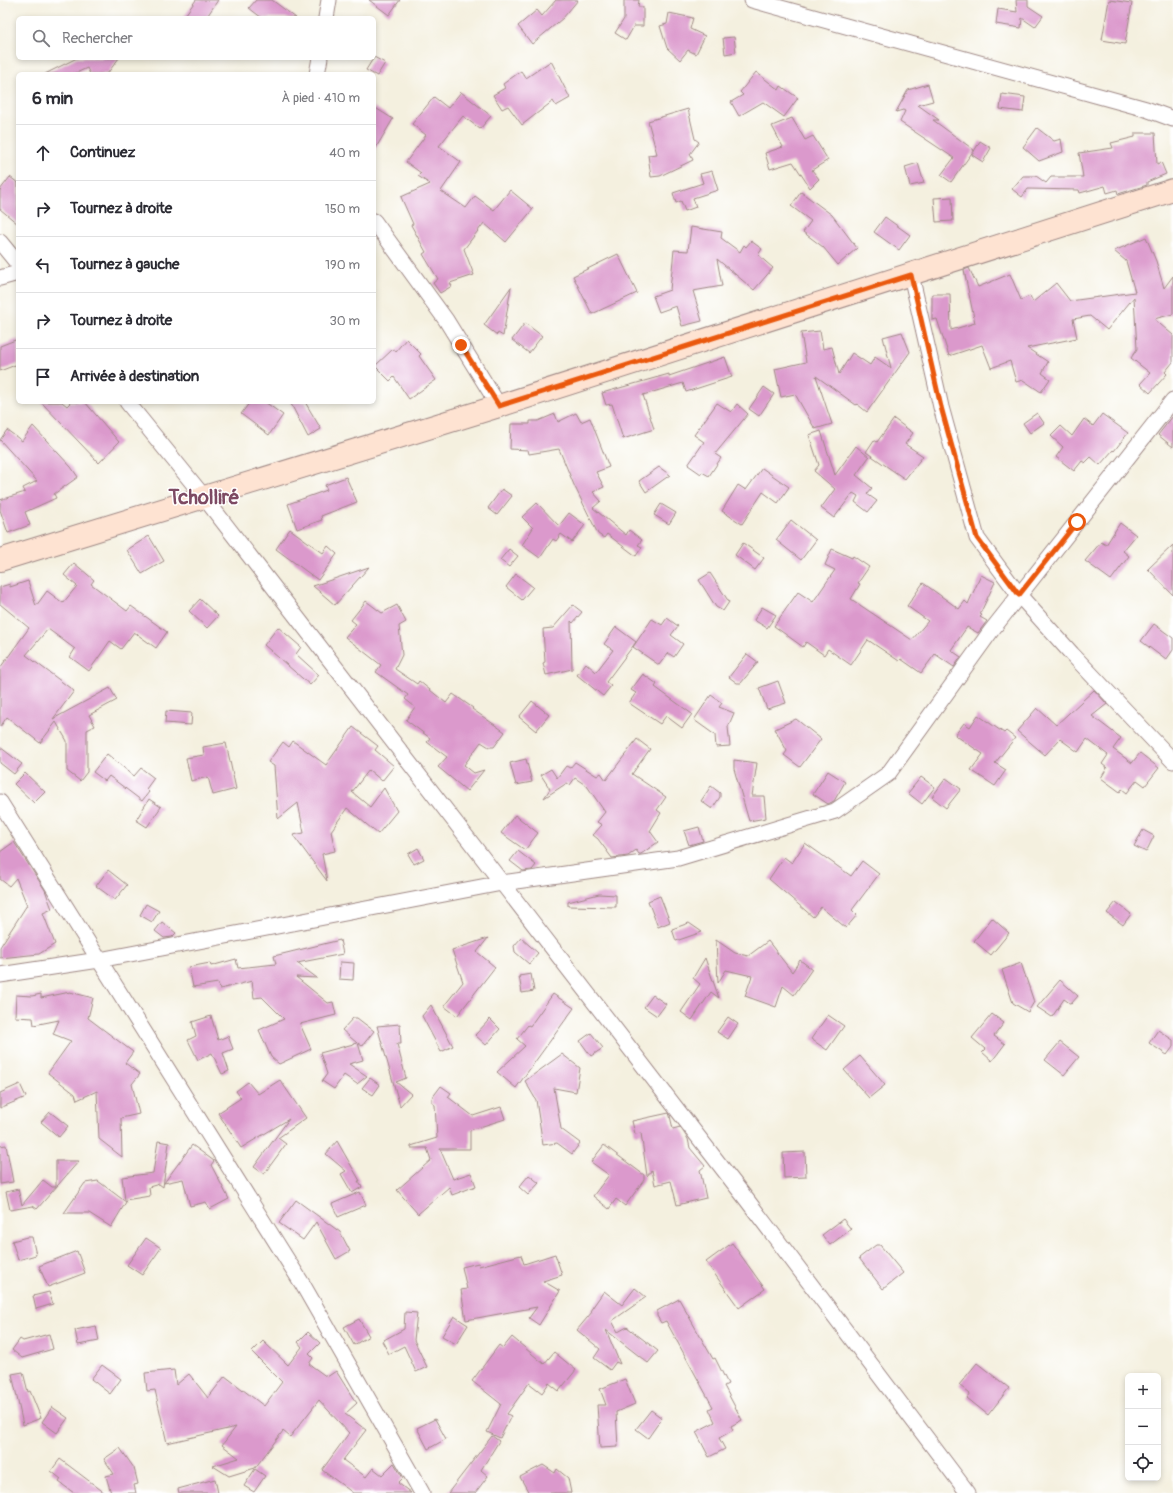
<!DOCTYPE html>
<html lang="fr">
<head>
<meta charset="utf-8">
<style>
  body { margin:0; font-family:Pangolin,sans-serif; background:#f7f7f7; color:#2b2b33 }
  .controls { position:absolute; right:12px; bottom:12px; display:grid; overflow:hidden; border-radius:6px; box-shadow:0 2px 6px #0003 }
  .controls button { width:36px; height:36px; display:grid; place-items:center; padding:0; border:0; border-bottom:1px solid #e1e1e2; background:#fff; color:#2b2b33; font:20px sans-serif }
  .stop { position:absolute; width:12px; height:12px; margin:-9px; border:3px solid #ea580c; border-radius:50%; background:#fff }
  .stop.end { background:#ea580c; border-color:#fff; box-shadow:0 1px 4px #0008 }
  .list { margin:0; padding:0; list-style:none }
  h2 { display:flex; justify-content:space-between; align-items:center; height:52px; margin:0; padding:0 16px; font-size:17px }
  h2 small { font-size:13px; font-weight:400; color:#7c7c81 }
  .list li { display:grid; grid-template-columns:26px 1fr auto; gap:12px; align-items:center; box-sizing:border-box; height:56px; padding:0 16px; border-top:1px solid #e1e1e2 }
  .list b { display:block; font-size:15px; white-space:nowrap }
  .list em { font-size:13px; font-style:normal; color:#7c7c81 }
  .icon { flex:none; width:22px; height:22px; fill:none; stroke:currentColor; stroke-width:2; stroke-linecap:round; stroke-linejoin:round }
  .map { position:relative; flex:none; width:1173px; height:1493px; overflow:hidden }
  .search { position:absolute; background:#fff; box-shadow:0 2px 6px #0003; left:16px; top:16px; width:360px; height:44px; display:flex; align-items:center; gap:10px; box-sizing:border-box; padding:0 14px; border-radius:6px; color:#7c7c81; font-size:15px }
  .panel { position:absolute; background:#fff; box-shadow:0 2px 6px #0003; left:16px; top:72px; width:360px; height:332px; border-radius:6px }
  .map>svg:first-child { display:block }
</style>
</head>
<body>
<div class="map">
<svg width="1173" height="1493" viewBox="0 0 1173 1493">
  <rect width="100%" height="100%" fill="#fff"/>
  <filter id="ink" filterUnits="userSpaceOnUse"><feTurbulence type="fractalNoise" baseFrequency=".025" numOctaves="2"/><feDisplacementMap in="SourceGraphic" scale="8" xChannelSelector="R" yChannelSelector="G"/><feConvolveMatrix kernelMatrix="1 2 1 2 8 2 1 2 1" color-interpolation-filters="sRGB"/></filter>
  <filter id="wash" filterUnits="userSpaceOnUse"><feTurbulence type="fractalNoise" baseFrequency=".012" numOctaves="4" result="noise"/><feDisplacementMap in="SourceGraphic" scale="16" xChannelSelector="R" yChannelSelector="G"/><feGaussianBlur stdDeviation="0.9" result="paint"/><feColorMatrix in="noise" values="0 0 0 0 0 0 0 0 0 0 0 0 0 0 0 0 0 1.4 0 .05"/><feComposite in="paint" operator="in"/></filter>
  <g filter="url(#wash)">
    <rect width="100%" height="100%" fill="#f4f0df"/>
    <g id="blocks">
      <g fill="#db99cc">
        <polygon points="196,0 218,0 206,18 183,18"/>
        <polygon points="256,0 272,0 296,18 262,18 249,8"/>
        <polygon points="369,0 400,0 389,15"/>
        <polygon points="556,0 578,0 563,18 532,44 518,26 537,10 542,16"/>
        <polygon points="624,0 639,0 638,7 643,7 643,26 634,26 626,40 615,33 624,19"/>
        <polygon points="1016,0 1028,0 1028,6 1043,16 1035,27 1022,18 1021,28 996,24 998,9 1017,12"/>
        <polygon points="1109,0 1132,3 1125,44 1102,40"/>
        <polygon points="669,13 693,18 690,29 705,36 696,54 688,50 680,60 667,48 660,26 667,24"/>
        <polygon points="734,37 736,52 725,54 723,38"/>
        <polygon points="374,57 385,63 377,76 366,70"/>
        <polygon points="77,58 119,58 107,74 90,74 87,68 74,74 45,74"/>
        <polygon points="551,61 570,98 556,106 553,101 522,125 508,106 502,109 493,95 505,88 503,84 521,71 526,78"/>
        <polygon points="756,72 779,90 781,86 798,98 784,117 763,102 739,116 731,102 743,95 740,92"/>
        <polygon points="928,84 933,101 918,105 939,120 933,120 974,150 951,182 941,175 954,158 900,122 905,111 903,110 896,112 908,90"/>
        <polygon points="461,92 491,116 480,129 463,116 439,146 461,162 441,191 466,208 475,196 494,210 510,190 533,209 506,242 484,223 464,249 474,275 450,283 452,286 440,293 433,283 438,279 423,254 426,252 411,225 413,224 401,197 430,184 418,176 421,173 406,162 426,135 412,124 434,97 448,108"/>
        <polygon points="1002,94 1025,97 1023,112 1000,109"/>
        <polygon points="374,107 393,119 374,151"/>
        <polygon points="688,109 695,139 699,142 690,154 693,160 660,176 651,177 648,155 657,154 648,121"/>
        <polygon points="792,118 805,140 813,136 828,160 812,170 819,179 810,188 793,162 770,169 765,153 783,147 772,126"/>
        <polygon points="1037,128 1054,141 1061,139 1063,152 1039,161 1023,147"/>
        <polygon points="1135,133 1155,133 1157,164 1161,162 1166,174 1147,182 1147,185 1118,194 1117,190 1107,193 1105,186 1080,193 1079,190 1028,189 1022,197 1012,189 1023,176 1036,176 1046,183 1051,177 1083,177 1079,153 1113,148 1111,143 1135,137"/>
        <polygon points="980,141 991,148 983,162 972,155"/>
        <polygon points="918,163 924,183 910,186 905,167"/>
        <polygon points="712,171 718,190 693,198 696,207 685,211 681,201 676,203 673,193 703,183 700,174"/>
        <polygon points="10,177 18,183 18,224 0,209 0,190"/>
        <polygon points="801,192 832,215 857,248 838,265 823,247 803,232 811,221 791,206"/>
        <polygon points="952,197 953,221 936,222 934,198"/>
        <polygon points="885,217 910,235 899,250 874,232"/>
        <polygon points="691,227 722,232 721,238 740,252 744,245 746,247 751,241 762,249 758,255 773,268 754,290 717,259 722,286 693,291 702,321 682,326 676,306 659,312 653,296 670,290 674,250 688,251"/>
        <polygon points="1146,237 1156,261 1164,288 1173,276 1173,314 1154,319 1173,335 1173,362 1165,372 1167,374 1150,393 1140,384 1150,373 1131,358 1137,349 1134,297 1107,330 1090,316 1073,319 1077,338 1027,348 1048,362 1042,373 1050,379 1041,392 1023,380 1016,382 1010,361 991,368 982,345 949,356 937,319 932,320 932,294 950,294 951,330 975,323 964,270 969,268 978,287 1010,274 1021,300 1030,296 1033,302 1056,283 1070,301 1135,292 1126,261 1114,251"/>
        <polygon points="618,254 637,293 592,314 573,276"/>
        <polygon points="511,287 503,336 498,333 497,335 484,325"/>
        <polygon points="525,323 542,336 529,353 512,340"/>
        <polygon points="820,331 823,349 832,347 839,374 852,353 870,365 875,357 891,368 883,337 902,332 910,352 867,412 857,404 856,405 816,376 832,424 815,429 795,394 781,397 775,369 806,362 801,333"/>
        <polygon points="18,339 18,364 0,371 0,346"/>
        <polygon points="406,339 421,354 419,356 436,380 409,399 394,377 390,381 375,366 393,349 396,351"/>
        <polygon points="725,357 732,377 686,392 683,383 643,395 654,429 623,439 612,404 606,405 602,393 669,374 669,376"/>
        <polygon points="764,387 774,394 759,416 749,409"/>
        <polygon points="41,402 62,402 67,406 71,402 85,402 119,442 99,463"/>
        <polygon points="250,402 265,402 283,415 269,435 241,414"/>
        <polygon points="290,402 305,402 321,429 308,437"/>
        <polygon points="717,403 731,412 737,404 748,414 715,454 721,458 709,476 702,472 701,474 688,465 704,442 694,435"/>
        <polygon points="576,413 581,422 590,418 609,467 596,472 604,487 593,492 601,501 593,508 626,535 629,530 642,540 638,545 642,547 636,556 607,534 604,538 598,534 574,485 559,449 529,454 528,450 510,449 511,424 530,424 530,421 538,421 555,414 558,422"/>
        <polygon points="1037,413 1044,423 1030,433 1023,423"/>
        <polygon points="1102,414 1128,433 1114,451 1113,450 1100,465 1091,457 1085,463 1082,461 1074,471 1056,457 1063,447 1051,436 1061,426 1072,436 1084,419 1093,426"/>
        <polygon points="1173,416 1173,447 1158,435"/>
        <polygon points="894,419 913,433 905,444 923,456 905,479 866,452 874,440 877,442"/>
        <polygon points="33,426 71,467 78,477 54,494 56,498 25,512 30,525 8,533 0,510 0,500 25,492 23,488 37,481 0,440 7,430 22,441"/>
        <polygon points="821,431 835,475 856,446 869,457 856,475 872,488 867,494 877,501 868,512 855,502 858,496 853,493 834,518 821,508 835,489 814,471 819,465 809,435"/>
        <polygon points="659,467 670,475 646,492 639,481"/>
        <polygon points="762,468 789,487 778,503 763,492 742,524 722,511 738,485 746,490"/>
        <polygon points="346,477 357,502 321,516 322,520 297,529 288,504 327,490 325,485"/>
        <polygon points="502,489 512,496 497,515 488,508"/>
        <polygon points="537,503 559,526 569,513 585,525 572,542 561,534 556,541 553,539 540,558 522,545 533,528 522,517"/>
        <polygon points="661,504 676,513 669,524 654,515"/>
        <polygon points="791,520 816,540 801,560 776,540"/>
        <polygon points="1120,523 1136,535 1123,551 1129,556 1111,580 1085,561 1101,542 1106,545"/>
        <polygon points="290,529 323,553 328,546 337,554 318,580 276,549"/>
        <polygon points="149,536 164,561 142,574 127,550"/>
        <polygon points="743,543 764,558 755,570 735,555"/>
        <polygon points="1173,545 1173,595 1148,569"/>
        <polygon points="509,549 518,556 509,567 500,560"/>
        <polygon points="832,549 852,558 853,556 869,567 858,583 860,584 851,599 912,640 928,621 907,606 923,583 959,609 965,601 968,604 981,575 995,582 980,614 982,615 980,617 987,621 978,633 967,627 951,650 961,657 954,667 935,654 921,673 901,659 899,661 868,640 851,665 828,649 824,655 806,642 803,647 774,626 798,592 813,602 835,570 825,565"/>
        <polygon points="74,563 94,580 91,584 127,611 131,606 167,632 156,648 134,632 121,649 110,641 89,671 70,657 75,649 48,629 26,655 74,691 53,719 110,688 117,700 89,715 95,726 87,730 87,772 80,781 67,771 67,741 56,722 40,743 7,717 0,727 0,668 29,628 0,604 0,587 10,584 10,587 28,581 36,606 47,591 63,603 77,586 64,575"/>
        <polygon points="369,567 335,605 313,586"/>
        <polygon points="710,573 729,602 723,611 716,607 699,580"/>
        <polygon points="516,574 533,587 522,600 506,587"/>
        <polygon points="200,599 218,616 207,628 189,611"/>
        <polygon points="366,601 382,613 397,605 406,622 399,626 402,655 395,669 417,684 419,681 446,703 453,694 473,708 472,709 505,732 494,747 489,747 481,742 464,765 474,773 484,770 467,791 438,767 447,757 427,742 430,738 406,720 415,707 405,699 408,695 376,672 381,665 345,637 356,624 351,620"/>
        <polygon points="573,605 582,612 573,623 571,621 572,669 546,675 543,663 545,662 543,629 553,628"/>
        <polygon points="762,607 776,615 767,628 754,620"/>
        <polygon points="667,618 678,626 671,635 683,644 674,657 668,653 659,665 633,647 652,619 662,625"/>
        <polygon points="1154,624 1173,638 1173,650 1166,660 1141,641"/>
        <polygon points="278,627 301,647 296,654 319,675 310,685 264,645"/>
        <polygon points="616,627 636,642 606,682 611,686 603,696 577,675 586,663 596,672 613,650 604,644"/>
        <polygon points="747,654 758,662 741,683 737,683 729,677"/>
        <polygon points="643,674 657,684 655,687 692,714 682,728 666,716 660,724 629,703 636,693 631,690"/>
        <polygon points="778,681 786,703 767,709 759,688"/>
        <polygon points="1094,690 1107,704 1092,716 1121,738 1113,749 1132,763 1140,753 1159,768 1145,786 1137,780 1127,793 1122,789 1120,792 1101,778 1107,768 1102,764 1108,755 1087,739 1078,752 1060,739 1045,755 1017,731 1037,708 1056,725"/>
        <polygon points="711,695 722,703 719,707 734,713 728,727 730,746 716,747 715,735 694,720"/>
        <polygon points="532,701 549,715 536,731 519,717"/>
        <polygon points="166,711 192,713 191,725 165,723"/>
        <polygon points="978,715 1004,733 1006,731 1015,738 995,763 1006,770 995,786 971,770 983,754 955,735 964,723 970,727"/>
        <polygon points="796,719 821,739 800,767 784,755 787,751 775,729"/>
        <polygon points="353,727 378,746 375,750 394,766 382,781 369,770 352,792 370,807 384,788 397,811 378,834 347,808 331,831 335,851 322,854 327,881 293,835 304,833 298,803 278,819 274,766 268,762 283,742 289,747 293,741 326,765"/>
        <polygon points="637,739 650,749 632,774 666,797 657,810 661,813 650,831 658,842 641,854 639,854 636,850 628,856 612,858 598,839 593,835 602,825 597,822 605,812 587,786 575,778 570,785 567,783 544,798 550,789 541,775 551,769 557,778 566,766 570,768 575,762 597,776 601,773 606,780"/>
        <polygon points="226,743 236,789 213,795 208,777 191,781 186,758 204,755 203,747"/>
        <polygon points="0,747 22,764 14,774 0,763"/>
        <polygon points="107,754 134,776 141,768 154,778 146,789 149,792 142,801 109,776 105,781 93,772"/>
        <polygon points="526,759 532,782 516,785 510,763"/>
        <polygon points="734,760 757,763 752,796 764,796 766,818 749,821 734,769"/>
        <polygon points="828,771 845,782 834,801 828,804 813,794"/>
        <polygon points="25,773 45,792 34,803 14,784"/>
        <polygon points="921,777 935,787 922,804 908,793"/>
        <polygon points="946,778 961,789 946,808 932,797"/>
        <polygon points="711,786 720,793 720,797 712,809 701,801"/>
        <polygon points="149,799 161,807 147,827 136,820"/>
        <polygon points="515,815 538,833 525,850 501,833"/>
        <polygon points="699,827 703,841 689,845 684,831"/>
        <polygon points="1143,830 1154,836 1146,852 1134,846"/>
        <polygon points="14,842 45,890 52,909 43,913 55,944 39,954 0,958 0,947 27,905 16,878 9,886 0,879 0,852"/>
        <polygon points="805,843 851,876 862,861 879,874 852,910 857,915 846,928 821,907 813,917 769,879 784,857 792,863"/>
        <polygon points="418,848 424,859 414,864 408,854"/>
        <polygon points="518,851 536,865 532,870 523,871 510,861"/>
        <polygon points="108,870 127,885 115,900 96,886"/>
        <polygon points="599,894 616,895 616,907 568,906 568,902"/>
        <polygon points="660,896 670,922 658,927 648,901"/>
        <polygon points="1116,902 1131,914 1123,925 1107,913"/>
        <polygon points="146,904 159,911 152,922 140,915"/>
        <polygon points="992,918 1009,933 991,955 974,941"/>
        <polygon points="162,922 176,933 172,937 164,938 155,931"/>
        <polygon points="689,923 702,932 676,941 672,929"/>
        <polygon points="488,938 477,952 495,967 457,1016 444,1006 463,982 452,950"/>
        <polygon points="521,938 538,953 529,964 515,952 514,946"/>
        <polygon points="340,940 343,954 297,963 317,978 296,977 328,1003 333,1002 336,1015 300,1024 311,1049 279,1064 271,1057 259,1030 284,1019 262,997 254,998 252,981 220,989 218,983 193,987 189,967 210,963 211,966 236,959 238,968 276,964 274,956"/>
        <polygon points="716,940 735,953 748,956 768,941 792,972 800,960 812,969 794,995 783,986 776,1007 745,996 752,976 726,970 718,983"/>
        <polygon points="705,958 719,998 711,992 692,1020 681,1012 700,984 693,978"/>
        <polygon points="340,962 354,963 353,980 339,979"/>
        <polygon points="1021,963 1034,1002 1028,1012 1013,1003 1002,970"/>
        <polygon points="531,974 534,991 522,993 519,976"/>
        <polygon points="1060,980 1078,996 1071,1004 1064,999 1052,1017 1037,1007"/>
        <polygon points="70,992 93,998 88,1018 133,1052 125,1063 140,1074 132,1084 139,1114 121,1118 122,1157 99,1139 97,1091 77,1100 75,1094 48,1073 71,1041 53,1034 59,1020 34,1025 33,1018 15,1017 16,995 32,996 41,994 41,998"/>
        <polygon points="553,994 574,1008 516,1088 497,1072 525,1046 517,1039 528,1025 530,1026"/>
        <polygon points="653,995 666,1004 657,1016 644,1007"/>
        <polygon points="431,1005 453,1046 441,1052 422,1016"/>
        <polygon points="992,1014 1004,1023 994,1036 1005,1044 992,1061 982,1052 985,1049 972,1038"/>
        <polygon points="828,1015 844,1026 827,1050 811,1039"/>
        <polygon points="211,1016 218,1040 228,1036 233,1049 223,1053 229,1071 222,1074 212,1053 198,1060 188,1040 196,1036 192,1022"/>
        <polygon points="728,1017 738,1024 728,1039 717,1032"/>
        <polygon points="353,1018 357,1018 374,1031 362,1046 358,1043 363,1060 349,1064 367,1076 357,1084 344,1075 334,1089 322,1081 327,1074 320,1053 357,1043 342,1030"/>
        <polygon points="490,1019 500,1029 486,1045 475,1035"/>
        <polygon points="400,1024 401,1044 397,1044 406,1078 396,1082 411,1094 400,1106 377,1026"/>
        <polygon points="1158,1030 1173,1040 1173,1047 1167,1055 1149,1043"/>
        <polygon points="591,1033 603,1048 591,1056 580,1041"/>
        <polygon points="1060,1042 1079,1057 1064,1075 1045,1060"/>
        <polygon points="562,1054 580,1068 576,1092 554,1088 561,1129 580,1143 572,1154 557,1143 543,1145 536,1100 525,1081"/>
        <polygon points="860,1056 885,1085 869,1098 844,1070"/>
        <polygon points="370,1078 380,1085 373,1095 362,1088"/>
        <polygon points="280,1080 306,1118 278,1138 286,1144 264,1174 254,1167 289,1119 241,1148 218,1113 241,1098 236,1091 248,1082 258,1094"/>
        <polygon points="20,1084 26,1097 0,1108 0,1093"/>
        <polygon points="441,1086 451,1093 448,1097 473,1116 501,1107 505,1119 470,1130 470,1149 440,1149 453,1179 471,1173 476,1186 452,1195 449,1187 418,1214 397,1190 431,1160 427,1148 411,1148 411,1146 437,1138 435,1105 432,1103 432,1098"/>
        <polygon points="50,1112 68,1126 59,1137 41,1122"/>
        <polygon points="669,1113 670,1116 673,1129 680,1127 688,1139 690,1148 705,1166 700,1170 706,1198 677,1205 671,1181 655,1185 652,1170 647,1176 641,1133 635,1134 632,1121"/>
        <polygon points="158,1141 169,1143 163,1187 159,1184 149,1187 150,1196 125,1200 122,1177 153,1173"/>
        <polygon points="337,1141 360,1181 358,1181 362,1187 352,1193 341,1174 346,1171 326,1154"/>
        <polygon points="6,1145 13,1182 0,1184 0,1146"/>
        <polygon points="192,1145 214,1161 211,1165 229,1199 210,1209 206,1202 190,1206 183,1179 164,1183"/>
        <polygon points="604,1145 644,1175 644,1180 625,1206 616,1199 609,1209 593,1196 609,1175 591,1162"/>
        <polygon points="805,1152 806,1177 784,1178 783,1153"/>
        <polygon points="56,1161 79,1161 37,1209 33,1206 10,1210 6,1192 18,1189 22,1205 43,1180 52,1187 56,1187"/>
        <polygon points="529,1175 539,1183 528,1195 519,1187"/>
        <polygon points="98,1181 126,1202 111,1227 89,1213 64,1213 85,1183"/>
        <polygon points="360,1192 366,1205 338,1217 332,1204"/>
        <polygon points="296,1200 340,1232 350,1251 336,1259 316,1222 303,1240 279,1223"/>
        <polygon points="843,1219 851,1229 830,1245 822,1235"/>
        <polygon points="27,1237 32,1237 36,1255 18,1260 12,1241"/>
        <polygon points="146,1238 161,1248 142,1275 127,1265"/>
        <polygon points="732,1243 765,1289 739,1308 706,1262"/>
        <polygon points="876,1245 880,1245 903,1273 883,1289 859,1258"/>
        <polygon points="77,1251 85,1273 48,1287 39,1266"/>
        <polygon points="555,1254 562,1275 543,1281 560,1291 539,1325 529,1318 537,1307 466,1320 461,1290 467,1289 462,1267 478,1263 479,1266 521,1255 524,1264"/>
        <polygon points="635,1288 646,1297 612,1321 618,1332 627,1327 658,1351 648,1363 606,1330 620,1364 616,1362 610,1370 594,1358 600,1349 577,1330 592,1312 590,1311 604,1291 622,1305"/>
        <polygon points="49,1292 53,1304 36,1309 33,1296"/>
        <polygon points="679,1299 713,1359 715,1358 728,1384 724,1386 742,1420 731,1426 733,1430 719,1438 725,1449 709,1457 696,1432 715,1422 709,1409 713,1407 666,1321 661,1323 657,1316 657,1311"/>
        <polygon points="405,1312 417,1313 414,1340 427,1367 416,1372 404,1346 389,1354 382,1341 404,1329"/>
        <polygon points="454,1316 468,1325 456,1344 442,1336"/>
        <polygon points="359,1319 369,1336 354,1345 344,1327"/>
        <polygon points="96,1326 99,1341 78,1345 75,1330"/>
        <polygon points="308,1332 320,1343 309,1354 313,1358 309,1364 327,1377 336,1371 353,1398 357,1403 345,1414 366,1430 343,1460 366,1477 373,1468 382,1475 394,1463 403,1478 398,1483 411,1493 353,1493 322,1470 349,1433 319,1400 290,1437 283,1431 255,1468 229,1476 213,1466 239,1458 222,1445 236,1427 167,1443 155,1390 147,1391 145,1373 174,1370 176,1385 189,1374 208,1398 225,1376 264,1406 282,1382 252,1352 263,1341 288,1365 302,1347 298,1342"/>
        <polygon points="49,1334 53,1349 22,1358 12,1350 20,1339 23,1341"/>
        <polygon points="512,1337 544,1364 554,1352 576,1370 559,1391 549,1383 542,1393 529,1383 507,1414 511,1416 500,1438 487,1432 501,1404 472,1381 499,1345 503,1348"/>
        <polygon points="977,1363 1009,1388 988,1415 967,1398 970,1394 959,1385"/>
        <polygon points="102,1365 121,1379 110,1394 91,1379"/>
        <polygon points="23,1372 28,1392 30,1391 41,1418 23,1425 12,1374"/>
        <polygon points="625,1379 635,1404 616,1412 618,1447 600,1448 597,1405 606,1405 600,1389"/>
        <polygon points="52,1407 68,1418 57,1433 42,1422"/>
        <polygon points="651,1410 662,1418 648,1438 636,1429"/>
        <polygon points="435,1419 446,1439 428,1449 417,1428"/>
        <polygon points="492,1436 499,1441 481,1470 488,1476 475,1493 448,1493"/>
        <polygon points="120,1448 134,1468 138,1484 134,1485 136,1493 111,1493 106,1476 114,1474 104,1459"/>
        <polygon points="60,1459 105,1493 74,1493 59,1482 61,1479 51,1471"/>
        <polygon points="543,1465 555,1473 557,1469 568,1478 571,1493 529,1493 520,1477"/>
        <polygon points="255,1469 265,1476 254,1492 244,1486"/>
        <polygon points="215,1479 218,1493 179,1493 178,1489"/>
      </g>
    </g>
  </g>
  <g filter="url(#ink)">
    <use href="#blocks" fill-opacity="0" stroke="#9f8885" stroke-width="1"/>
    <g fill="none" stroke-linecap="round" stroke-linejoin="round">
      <defs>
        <g id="minor">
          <polyline points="752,0 1146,109 1173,119"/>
          <polyline points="326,18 329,0"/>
          <polyline points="317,74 320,58"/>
          <polyline points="374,221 446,320 499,406"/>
          <polyline points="0,242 18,264"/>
          <polyline points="911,275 941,407 977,538 1019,595 1072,654 1173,761"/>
          <polyline points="0,278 18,273"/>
          <polyline points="127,402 204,497 747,1200 968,1493"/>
          <polyline points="0,802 303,1285 422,1493"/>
          <polyline points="0,975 99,960 502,883 678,858 835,811 888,774 991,631 1173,400"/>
        </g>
        <polyline id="secondary" points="0,560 499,406 1173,190"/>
      </defs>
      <use href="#minor" stroke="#9f8885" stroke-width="17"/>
      <use href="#secondary" stroke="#9f8885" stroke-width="24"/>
      <use href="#minor" stroke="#fff" stroke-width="15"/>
      <use href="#secondary" stroke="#fee3d2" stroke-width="22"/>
    </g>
  </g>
  <g fill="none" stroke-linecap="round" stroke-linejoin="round" filter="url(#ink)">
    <polyline stroke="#ea580c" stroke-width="5" points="461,345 499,406 911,275 941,407 977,538 1019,595 1077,522"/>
  </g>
  <g text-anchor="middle" stroke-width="3" stroke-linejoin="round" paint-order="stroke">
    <g font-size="20" font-weight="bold" fill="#7d4a63" stroke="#fff">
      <text x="204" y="504">Tcholliré</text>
    </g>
  </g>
</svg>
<div class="controls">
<button>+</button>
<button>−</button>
<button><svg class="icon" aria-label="locate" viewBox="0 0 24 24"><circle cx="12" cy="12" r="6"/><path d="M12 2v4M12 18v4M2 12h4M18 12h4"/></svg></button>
</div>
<div class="stop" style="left:1077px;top:522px"></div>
<div class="stop end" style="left:461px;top:345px"></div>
<div class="search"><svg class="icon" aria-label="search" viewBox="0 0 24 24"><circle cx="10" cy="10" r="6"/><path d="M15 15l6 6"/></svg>Rechercher</div>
<section class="panel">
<h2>6 min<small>À pied · 410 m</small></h2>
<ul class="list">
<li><svg class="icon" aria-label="ahead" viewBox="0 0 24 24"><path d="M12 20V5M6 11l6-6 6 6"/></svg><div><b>Continuez</b></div><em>40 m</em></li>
<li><svg class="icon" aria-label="right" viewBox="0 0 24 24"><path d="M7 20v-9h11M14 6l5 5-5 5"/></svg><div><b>Tournez à droite</b></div><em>150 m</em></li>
<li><svg class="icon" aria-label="left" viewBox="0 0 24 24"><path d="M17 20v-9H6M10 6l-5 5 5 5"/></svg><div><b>Tournez à gauche</b></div><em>190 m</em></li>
<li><svg class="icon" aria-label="right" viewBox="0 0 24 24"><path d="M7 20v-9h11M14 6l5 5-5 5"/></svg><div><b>Tournez à droite</b></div><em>30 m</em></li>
<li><svg class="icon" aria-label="arrive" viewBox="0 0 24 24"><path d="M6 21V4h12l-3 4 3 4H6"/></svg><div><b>Arrivée à destination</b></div></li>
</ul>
</section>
</div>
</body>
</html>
